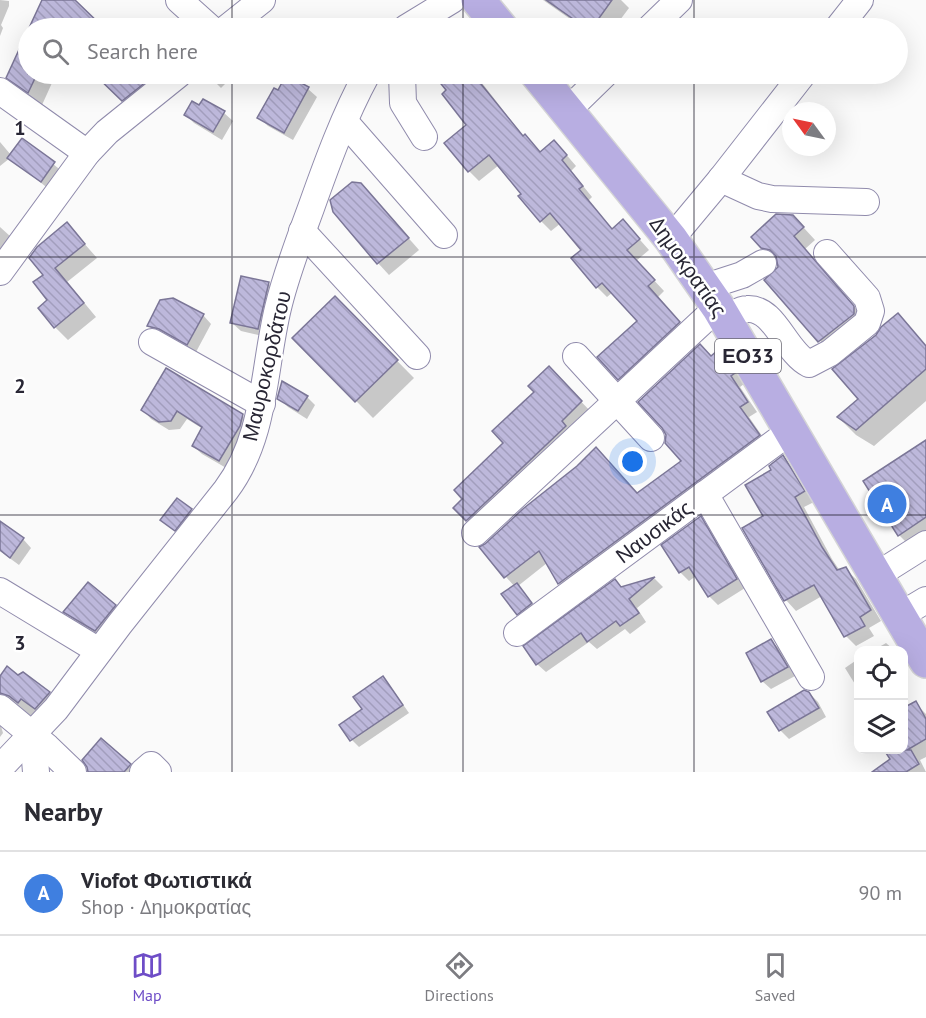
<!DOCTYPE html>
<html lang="en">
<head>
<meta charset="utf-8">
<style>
  body { margin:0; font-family:"PT Sans",sans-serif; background:#f7f7f7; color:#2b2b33 }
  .controls { position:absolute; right:18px; bottom:18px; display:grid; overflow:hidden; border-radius:12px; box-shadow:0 6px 24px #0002 }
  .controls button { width:54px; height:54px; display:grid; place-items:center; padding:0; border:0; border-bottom:2px solid #e1e1e2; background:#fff; color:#2b2b33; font:30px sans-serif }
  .compass { position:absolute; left:782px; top:102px; width:54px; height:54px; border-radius:50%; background:#fff; box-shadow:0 6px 24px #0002; rotate:303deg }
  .you { position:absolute; left:633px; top:462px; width:21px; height:21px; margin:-15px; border:4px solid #fff; border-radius:50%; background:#1a73e8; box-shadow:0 0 0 9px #1a73e833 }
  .badge { display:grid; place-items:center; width:39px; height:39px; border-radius:50%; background:#6e4dc7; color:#fff; font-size:20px; font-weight:700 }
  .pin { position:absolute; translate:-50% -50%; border:3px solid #fff; box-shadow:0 2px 6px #0006 }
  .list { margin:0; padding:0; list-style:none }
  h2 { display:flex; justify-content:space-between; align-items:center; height:78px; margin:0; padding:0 24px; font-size:26px }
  h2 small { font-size:20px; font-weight:400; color:#7c7c81 }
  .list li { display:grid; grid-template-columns:39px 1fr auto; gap:18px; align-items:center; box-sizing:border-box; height:84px; padding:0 24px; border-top:2px solid #e1e1e2 }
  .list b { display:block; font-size:22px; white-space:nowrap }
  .list p { margin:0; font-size:20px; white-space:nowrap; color:#7c7c81 }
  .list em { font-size:20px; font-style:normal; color:#7c7c81 }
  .icon { flex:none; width:33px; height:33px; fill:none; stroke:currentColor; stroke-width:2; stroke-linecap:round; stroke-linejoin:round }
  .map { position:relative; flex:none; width:926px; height:772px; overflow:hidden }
  .search { position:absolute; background:#fff; box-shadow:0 6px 24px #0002; left:18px; right:18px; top:18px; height:66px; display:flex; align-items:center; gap:15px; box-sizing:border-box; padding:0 21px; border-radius:33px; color:#7c7c81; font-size:22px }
  .sheet { height:162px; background:#fff }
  nav { display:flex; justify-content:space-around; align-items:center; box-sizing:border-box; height:84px; border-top:2px solid #e1e1e2; background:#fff; font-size:16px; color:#7c7c81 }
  nav a { display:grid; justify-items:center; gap:3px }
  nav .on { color:#6e4dc7 }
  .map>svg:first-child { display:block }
</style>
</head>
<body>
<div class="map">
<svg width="926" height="772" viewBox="0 0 926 772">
  <defs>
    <pattern id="building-back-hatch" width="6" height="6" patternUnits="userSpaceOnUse" patternTransform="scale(1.5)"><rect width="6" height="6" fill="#bdb8db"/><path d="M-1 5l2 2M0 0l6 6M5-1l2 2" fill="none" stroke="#a29ebd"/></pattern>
  </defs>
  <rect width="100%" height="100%" fill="#fafafa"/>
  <g fill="#0003">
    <polygon points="0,0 9,1 9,6 1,25 3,28 0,36"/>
    <polygon points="44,0 72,0 101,28 31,28"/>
    <polygon points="543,0 621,0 629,8 614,28 583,28"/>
    <polygon points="28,33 28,74 56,74 42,105 21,91 8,77"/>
    <polygon points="96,74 148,74 165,90 136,113"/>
    <polygon points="207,74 224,74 229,80 221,88"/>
    <polygon points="435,74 475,74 524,137 541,153 564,152 576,166 571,171 592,197 588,201 613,230 633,232 649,250 636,261 664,291 658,297 689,333 629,389 619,379 639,321 613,292 607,297 597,287 583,250 561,223 551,231 541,221 524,194 499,165 479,181 469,171 468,126 448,91"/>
    <polygon points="287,77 308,89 317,97 293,140 268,126 259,117 278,92"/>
    <polygon points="203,101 224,113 233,121 222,140 194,123 186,115 200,107"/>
    <polygon points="23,140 63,172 50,190 10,158 0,166 0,142 11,155"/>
    <polygon points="361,184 419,250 389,275 378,263"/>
    <polygon points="793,216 815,240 805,249 865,319 831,353 766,280 780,268 779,261 775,260 762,247"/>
    <polygon points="67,224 97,258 67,282 96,317 68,340 55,327 45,275"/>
    <polygon points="0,227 22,247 0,274"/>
    <polygon points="269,284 277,293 267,337 241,331 232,323"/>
    <polygon points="335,298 414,378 373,418 294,338"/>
    <polygon points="203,315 211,324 196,352 170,337 157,334 148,325"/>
    <polygon points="897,315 926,346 926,401 874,446 856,435 839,418 860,399 878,336"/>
    <polygon points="719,351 729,361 744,384 740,387 757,412 749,417 769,446 569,594 559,583 547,563 518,586 540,613 526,622 518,614 514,586 481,548 637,495 683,461 712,358"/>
    <polygon points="549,368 593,414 479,532 455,508 464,499 505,443"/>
    <polygon points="166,370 242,415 251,424 228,469 202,454 193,446 203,429 187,419 180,429 169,430 151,419 143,410"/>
    <polygon points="307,397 315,405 307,419 288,407 279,398"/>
    <polygon points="926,442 926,546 916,552 899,535"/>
    <polygon points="783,457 793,467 814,502 804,507 832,559 840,571 845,569 856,579 881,621 869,628 874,636 856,646 846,636 822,596 796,611 786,600 744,529 765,516 773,471"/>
    <polygon points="191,510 199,519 184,538 162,519"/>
    <polygon points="700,518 709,527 745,588 718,605 709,596 696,576 689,581 680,572"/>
    <polygon points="0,532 23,539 31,548 19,565 0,551"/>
    <polygon points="655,579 663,587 637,608 646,622 630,634 625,629 597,649 589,642 546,672 537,664 622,588"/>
    <polygon points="115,606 123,615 105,639 74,620 65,612"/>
    <polygon points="771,641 780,649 795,676 771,689 762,681"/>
    <polygon points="886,643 894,650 874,650"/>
    <polygon points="858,659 858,689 845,668"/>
    <polygon points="18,677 49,693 65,708 34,718 19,708 0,723 3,733 0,737 0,678"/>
    <polygon points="383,678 390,686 409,713 359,747 352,740 364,710"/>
    <polygon points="809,693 818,702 826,717 789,739 780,730 769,712"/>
    <polygon points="915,703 926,714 926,757 920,760 926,772 886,772 892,760 886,750 904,750"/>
    <polygon points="129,766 135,772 89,772"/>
  </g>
  <g fill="url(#building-back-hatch)" stroke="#7b7697" stroke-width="1.5">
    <polygon points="42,0 75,0 104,28 29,28"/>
    <polygon points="546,0 612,0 592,28 586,28"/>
    <polygon points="28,30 28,74 37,74 28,93 6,78"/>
    <polygon points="94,74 156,74 122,101"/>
    <polygon points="433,74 473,74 523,136 525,134 540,152 554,140 567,155 562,160 583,186 579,189 612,229 623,219 640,239 627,250 655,280 648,286 680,322 618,380 597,357 637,321 602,283 596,288 571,258 581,250 550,213 540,222 518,196 521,194 489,155 468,172 444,143 466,125 442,94 446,90"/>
    <polygon points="286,75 309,87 284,133 257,118 274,88 278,90"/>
    <polygon points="203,99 225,111 213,132 184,115 192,101 199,105"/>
    <polygon points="22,138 55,162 41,182 7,158"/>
    <polygon points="352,182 361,183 409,238 377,264 333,212 330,200"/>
    <polygon points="776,214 793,215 804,227 794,236 854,306 854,314 818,342 764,280 778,267 776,256 770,250 761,248 751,237"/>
    <polygon points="67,222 85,244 55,268 84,303 54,328 38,308 47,300 33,282 43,275 29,258 37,247"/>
    <polygon points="241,276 269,282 258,329 230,323"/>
    <polygon points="335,296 398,360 355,402 292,338"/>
    <polygon points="173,298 204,314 187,345 159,329 147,326 160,300"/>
    <polygon points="898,313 926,346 926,369 856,430 837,417 858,399 832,369 876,335 881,327"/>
    <polygon points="700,344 711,356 719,349 729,363 735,373 731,376 748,402 740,407 760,435 558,584 539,551 504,578 479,547 485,544 524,508 577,466 596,447 637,493 681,461 665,443 666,435 662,428 638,402"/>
    <polygon points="549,366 582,401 562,421 566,426 466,521 453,508 462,499 454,490 503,443 492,431 534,392 528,386"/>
    <polygon points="166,368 243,414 240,426 219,461 192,446 202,427 177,411 171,421 159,422 141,410"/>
    <polygon points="282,381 308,396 298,411 277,399"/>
    <polygon points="926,440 926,517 898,536 863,481"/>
    <polygon points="783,455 805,491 795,497 822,547 837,570 846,567 871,610 860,617 865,626 844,637 814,585 784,601 742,528 763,516 745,485 771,470 769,466"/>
    <polygon points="177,498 192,509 175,531 160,520"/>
    <polygon points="701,516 737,579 708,597 689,567 679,573 661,545"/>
    <polygon points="0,521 24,538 10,558 0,550"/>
    <polygon points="655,577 629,599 639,613 620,626 616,621 587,642 581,633 536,665 523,646 615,579 621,587"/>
    <polygon points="88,582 116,605 95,631 63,612"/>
    <polygon points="517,583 532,603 517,615 501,594"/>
    <polygon points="771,639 788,667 761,682 746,653"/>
    <polygon points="7,666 18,675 23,672 50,692 35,709 21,699 18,703 9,696 0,693 0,676"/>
    <polygon points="383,676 403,705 350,741 339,725 362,709 353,697"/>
    <polygon points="804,690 809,692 819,708 779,731 767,712"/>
    <polygon points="916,701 926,719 926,739 907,750 911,750 919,764 906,772 872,772 890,759 884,750 903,750 903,708"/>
    <polygon points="101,738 131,764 124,772 88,772 87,767 82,760"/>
  </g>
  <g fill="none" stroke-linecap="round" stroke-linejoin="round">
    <defs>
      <g id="minor">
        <polyline points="179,0 210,28"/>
        <polyline points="227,28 262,0"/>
        <polyline points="406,28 452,0"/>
        <polyline points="650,28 679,0"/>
        <polyline points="838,28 860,0"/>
        <polyline points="402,74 403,103 424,137"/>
        <polyline points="0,91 87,153"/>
        <polyline points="567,111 605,74"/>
        <polyline points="345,122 444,235"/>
        <polyline points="721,179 758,196 772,199 866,202"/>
        <polyline points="302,231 417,356"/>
        <polyline points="671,239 721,179 803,74"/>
        <polyline points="0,272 87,153 107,132 179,74"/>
        <polyline points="705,287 742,275 763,263"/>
        <path d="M 725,318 C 732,315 740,309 747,309 C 775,307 785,352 809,364 L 830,353 L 867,323 L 871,311 L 867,298 L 827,253"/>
        <polyline points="152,342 262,404"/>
        <polyline points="576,356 651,438"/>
        <polyline points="705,494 811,677"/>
        <polyline points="475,533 718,307"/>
        <polyline points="877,575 926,544"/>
        <polyline points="0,591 99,651"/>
        <polyline points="901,615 926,600"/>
        <polyline points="517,633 792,430"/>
        <polyline points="0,708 47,747 73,772"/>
        <polyline points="33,735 36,772"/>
        <path d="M 0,768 L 56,709 L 119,625 L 226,490 C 266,437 263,370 278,308 C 286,274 299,241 311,208 C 327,163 344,116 367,74"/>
        <polyline points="143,772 151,765 158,772"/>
      </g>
      <g id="major">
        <polyline points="478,0 501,28"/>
        <polyline points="537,74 671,239 718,307 926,661"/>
      </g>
    </defs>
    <use href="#minor" stroke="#908bac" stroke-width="28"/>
    <use href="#major" stroke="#d4d4d6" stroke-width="36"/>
    <use href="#minor" stroke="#fff" stroke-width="26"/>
    <use href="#major" stroke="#b8aee2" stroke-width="33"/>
  </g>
  <path fill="none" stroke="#282634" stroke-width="1.5" stroke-opacity="0.55" d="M 232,0 L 232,28M 463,0 L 463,28M 694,0 L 694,28M 232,74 L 232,772M 463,74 L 463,772M 694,74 L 694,772M 0,257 L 926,257M 0,515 L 926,515"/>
  <g text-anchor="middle" stroke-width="5" stroke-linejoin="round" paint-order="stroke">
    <rect fill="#fff" stroke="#686771" stroke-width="1.5" x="715" y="339" width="66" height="34" rx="4.5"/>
    <g font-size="20" font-weight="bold" fill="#282634">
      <text x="748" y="363">ΕΟ33</text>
    </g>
    <g font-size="21" fill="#282634" stroke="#fff">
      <text transform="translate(688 267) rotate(55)" y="7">Δημοκρατίας</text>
      <text transform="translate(267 366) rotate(-77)" y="7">Μαυροκορδάτου</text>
      <text transform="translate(654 532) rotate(-37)" y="7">Ναυσικάς</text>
    </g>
  </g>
  <g font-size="20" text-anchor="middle" font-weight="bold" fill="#282634" stroke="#fff" stroke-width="5" stroke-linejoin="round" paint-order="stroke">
    <text x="20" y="135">1</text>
    <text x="20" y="393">2</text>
    <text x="20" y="650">3</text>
  </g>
</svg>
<div class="controls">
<button><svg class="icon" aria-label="locate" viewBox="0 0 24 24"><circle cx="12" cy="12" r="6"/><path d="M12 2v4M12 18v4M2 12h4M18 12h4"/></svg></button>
<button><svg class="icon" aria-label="layers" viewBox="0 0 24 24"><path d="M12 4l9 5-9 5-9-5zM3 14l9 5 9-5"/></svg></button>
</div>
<svg class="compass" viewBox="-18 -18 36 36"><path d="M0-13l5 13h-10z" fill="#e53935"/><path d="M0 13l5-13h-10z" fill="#7c7c81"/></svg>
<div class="you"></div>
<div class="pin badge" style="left:887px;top:504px;background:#3f7fe0">A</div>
<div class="search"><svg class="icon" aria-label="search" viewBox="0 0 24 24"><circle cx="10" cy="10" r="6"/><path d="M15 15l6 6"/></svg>Search here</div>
</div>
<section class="sheet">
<h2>Nearby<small></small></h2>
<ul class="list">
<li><span class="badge" style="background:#3f7fe0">A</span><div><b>Viofot Φωτιστικά</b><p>Shop · Δημοκρατίας</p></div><em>90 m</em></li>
</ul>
</section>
<nav>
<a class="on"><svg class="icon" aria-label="map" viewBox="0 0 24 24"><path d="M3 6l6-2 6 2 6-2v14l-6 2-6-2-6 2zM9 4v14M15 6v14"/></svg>Map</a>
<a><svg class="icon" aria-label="directions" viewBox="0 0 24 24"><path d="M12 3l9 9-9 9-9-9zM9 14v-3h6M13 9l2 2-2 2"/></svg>Directions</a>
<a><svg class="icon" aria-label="saved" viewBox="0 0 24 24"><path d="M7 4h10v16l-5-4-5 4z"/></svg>Saved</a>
</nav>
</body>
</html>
